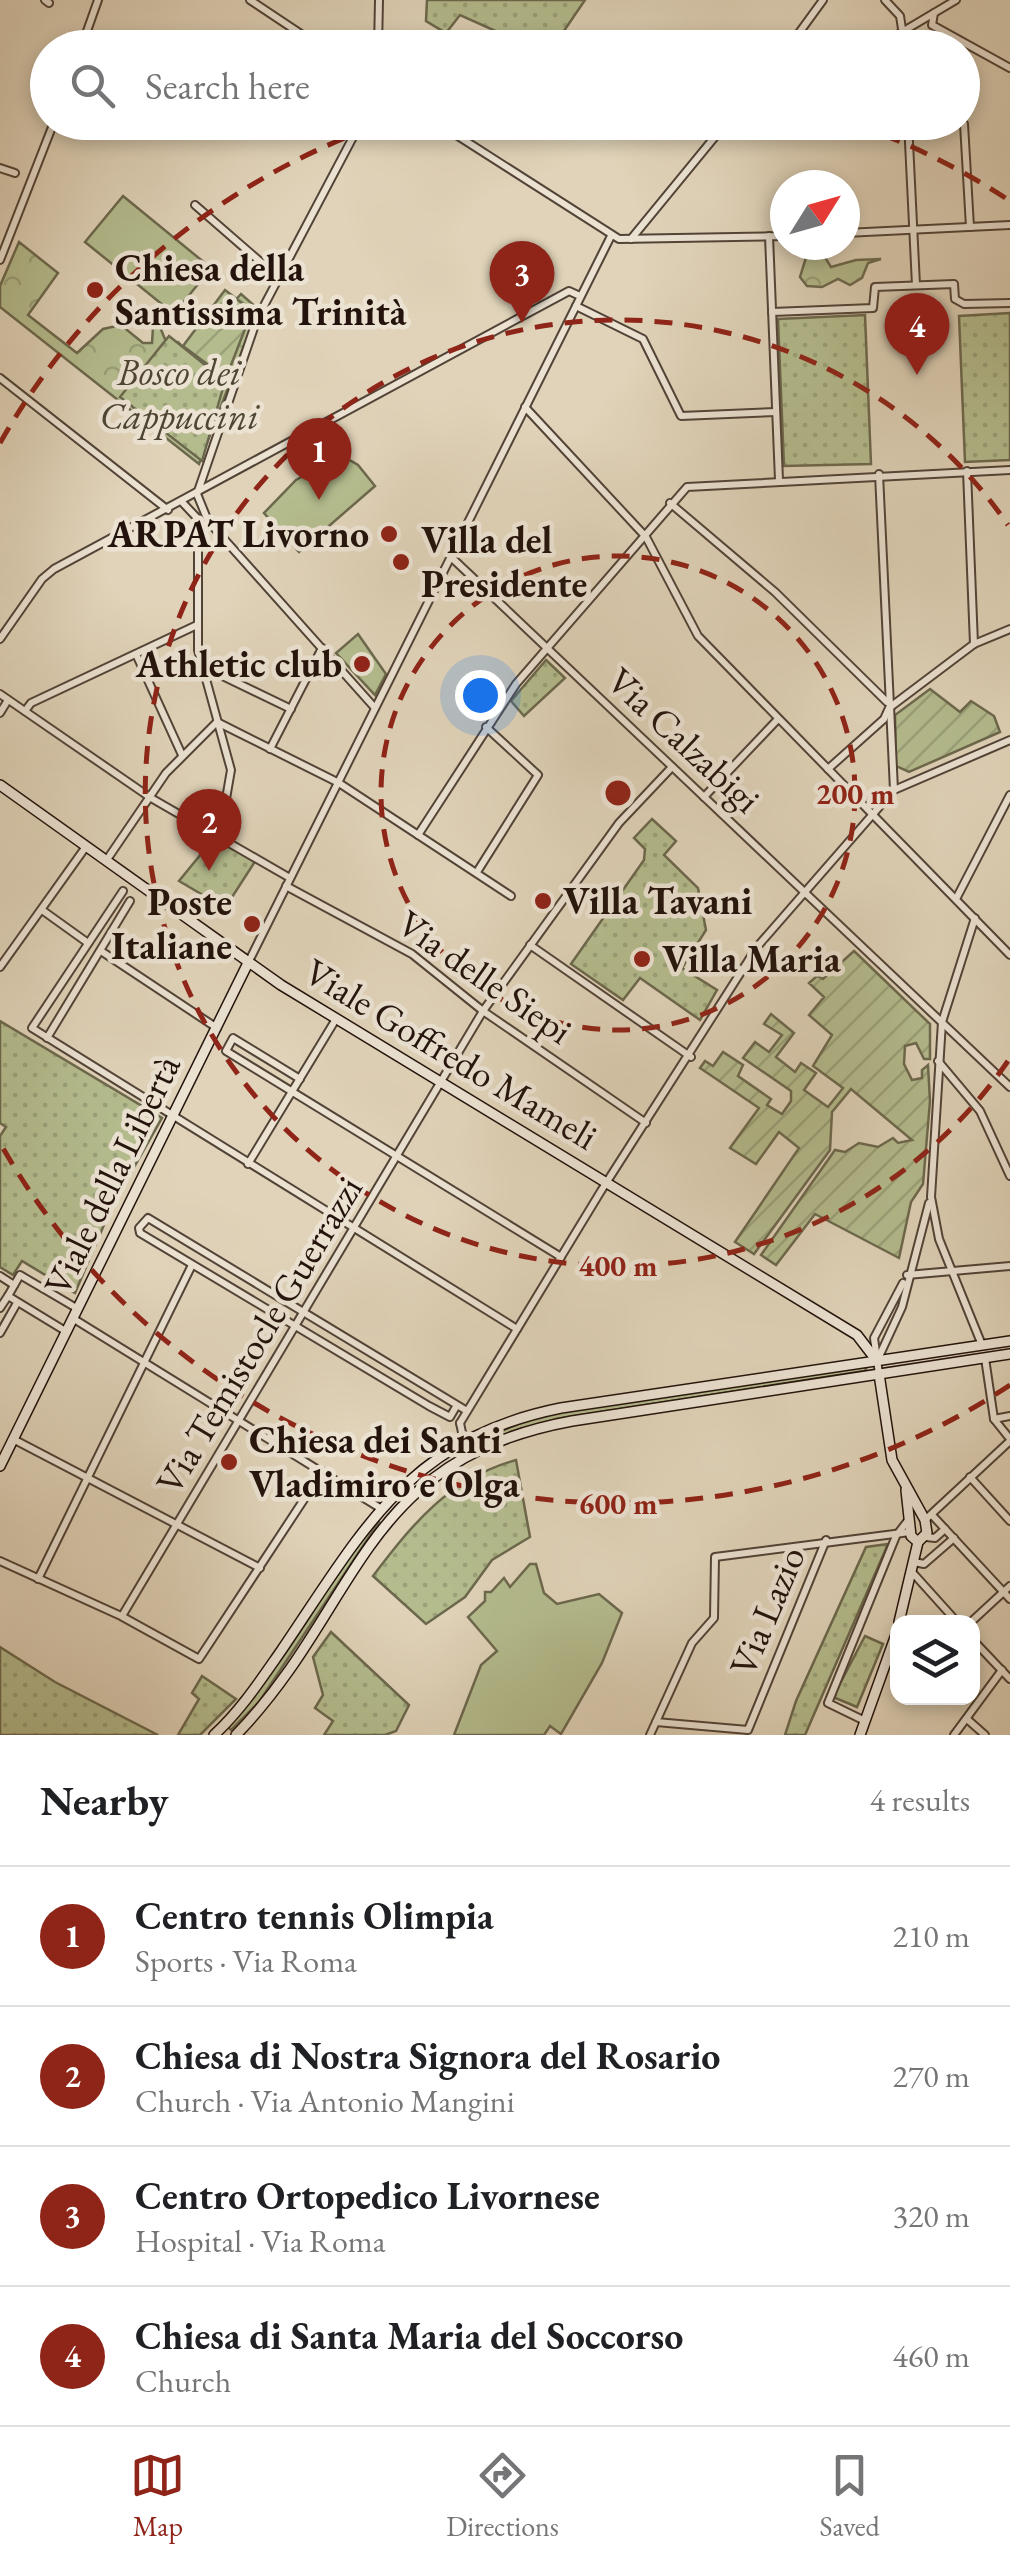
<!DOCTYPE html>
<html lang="en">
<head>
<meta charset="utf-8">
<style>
  body { margin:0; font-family:"EB Garamond",serif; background:#f6f6f6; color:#202124 }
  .controls { position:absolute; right:30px; bottom:30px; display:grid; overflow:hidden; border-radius:20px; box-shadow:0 5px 15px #0003 }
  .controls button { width:90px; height:90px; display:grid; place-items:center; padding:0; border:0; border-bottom:2px solid #e0e0e0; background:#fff; color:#202124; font:50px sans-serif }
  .compass { position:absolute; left:770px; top:170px; width:90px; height:90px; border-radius:50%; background:#fff; box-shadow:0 5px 15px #0003; rotate:53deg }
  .you { position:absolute; left:480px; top:695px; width:35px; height:35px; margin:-25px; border:8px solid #fff; border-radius:50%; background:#1a73e8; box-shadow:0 0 0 15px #1a73e833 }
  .badge { display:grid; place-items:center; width:65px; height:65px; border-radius:50%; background:#8f2418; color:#fff; font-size:32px; font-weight:700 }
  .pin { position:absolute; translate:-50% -82px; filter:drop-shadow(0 2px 5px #0008) }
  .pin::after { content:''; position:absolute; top:52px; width:35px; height:30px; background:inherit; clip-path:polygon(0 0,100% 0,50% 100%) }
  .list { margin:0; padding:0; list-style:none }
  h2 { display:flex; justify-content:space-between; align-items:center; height:130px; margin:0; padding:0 40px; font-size:42px }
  h2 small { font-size:32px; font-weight:400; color:#757577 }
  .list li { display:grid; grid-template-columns:65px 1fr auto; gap:30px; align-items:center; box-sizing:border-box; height:140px; padding:0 40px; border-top:2px solid #e0e0e0 }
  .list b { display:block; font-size:38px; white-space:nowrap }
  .list p { margin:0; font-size:32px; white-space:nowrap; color:#757577 }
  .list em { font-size:32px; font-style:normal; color:#757577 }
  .icon { flex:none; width:55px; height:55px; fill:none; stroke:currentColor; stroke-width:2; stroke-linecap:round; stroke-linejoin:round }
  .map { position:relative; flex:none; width:1010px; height:1735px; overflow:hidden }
  .search { position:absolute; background:#fff; box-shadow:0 5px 15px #0003; left:30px; right:30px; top:30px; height:110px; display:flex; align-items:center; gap:25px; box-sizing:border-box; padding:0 35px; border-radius:55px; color:#757577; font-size:38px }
  .sheet { height:690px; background:#fff }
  nav { display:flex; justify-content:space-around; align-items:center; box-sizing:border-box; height:140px; border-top:2px solid #e0e0e0; background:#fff; font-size:28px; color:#757577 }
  nav a { display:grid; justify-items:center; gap:5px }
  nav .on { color:#8f2418 }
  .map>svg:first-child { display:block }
</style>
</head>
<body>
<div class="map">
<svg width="1010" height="1735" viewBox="0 0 1010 1735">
  <defs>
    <pattern id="forest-crowns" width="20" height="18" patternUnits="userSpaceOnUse" patternTransform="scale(2.5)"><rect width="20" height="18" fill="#b4bc8e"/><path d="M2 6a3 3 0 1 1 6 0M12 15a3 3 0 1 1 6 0" fill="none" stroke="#9aa179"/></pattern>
    <pattern id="park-dots" width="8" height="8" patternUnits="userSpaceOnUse" patternTransform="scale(2.5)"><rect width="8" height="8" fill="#b4bc8e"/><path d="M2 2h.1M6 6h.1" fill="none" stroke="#9aa179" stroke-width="1.8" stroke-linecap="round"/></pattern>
    <pattern id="garden-furrows" width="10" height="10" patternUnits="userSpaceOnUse" patternTransform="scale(2.5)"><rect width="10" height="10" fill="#b4bc8e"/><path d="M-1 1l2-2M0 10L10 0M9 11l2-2" fill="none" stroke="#9aa179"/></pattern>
  </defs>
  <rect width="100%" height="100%" fill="#e0d3b9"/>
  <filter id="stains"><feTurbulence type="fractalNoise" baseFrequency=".002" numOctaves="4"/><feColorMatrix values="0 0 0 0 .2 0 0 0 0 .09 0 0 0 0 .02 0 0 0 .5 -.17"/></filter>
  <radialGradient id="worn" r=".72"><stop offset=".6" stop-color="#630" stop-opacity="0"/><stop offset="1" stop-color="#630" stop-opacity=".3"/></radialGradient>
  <g fill="#b4bc8e" stroke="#6c684d" stroke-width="2.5">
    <polygon points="123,196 211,268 174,314 85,242"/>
    <polygon points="341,455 358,465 375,486 299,552 264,513 296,480"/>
    <polygon points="358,634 386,674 375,695 336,653"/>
    <polygon points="867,1366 865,1371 556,1419 490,1440 484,1438 540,1415"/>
    <polygon points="375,1518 379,1522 259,1702 231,1730 228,1727"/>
    <polygon points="530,1564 536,1564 544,1593 557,1604 599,1594 622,1613 602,1663 561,1734 550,1726 544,1735 454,1735 481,1665 497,1651 468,1617 485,1601 485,1592 491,1592 504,1578 510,1587"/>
  </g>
  <g fill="url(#forest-crowns)" stroke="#6c684d" stroke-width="2.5">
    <polygon points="19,242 58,273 28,315 77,353 103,329 121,325 143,343 152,343 153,327 160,327 167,344 178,342 189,353 241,294 258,309 199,464 0,307 0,286"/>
    <polygon points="808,251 821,251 831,267 856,260 881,259 868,263 862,278 850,285 838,279 822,287 807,286 800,277"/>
  </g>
  <g fill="url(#park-dots)" stroke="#6c684d" stroke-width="2.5">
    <polygon points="427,0 585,0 553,47 488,48 498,32 460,15 446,33 426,21"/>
    <polygon points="1010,313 1010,460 965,462 959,316"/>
    <polygon points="865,315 871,464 784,466 778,319"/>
    <polygon points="169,336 225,381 202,461 120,397"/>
    <polygon points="546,660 565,678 524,716 511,701"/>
    <polygon points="652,819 676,841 664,855 698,888 706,930 682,968 717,990 700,1020 640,978 623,1000 571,964 644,860 645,849 634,838"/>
    <polygon points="215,837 256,860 225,908 179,881"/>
    <polygon points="0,1021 162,1118 112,1206 75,1293 22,1261 13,1275 0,1267 0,1136 6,1127 0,1123"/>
    <path d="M 516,1460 L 530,1537 L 492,1560 L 465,1597 L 426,1624 L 373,1576 C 414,1522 449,1479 516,1460 Z"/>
    <polygon points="888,1544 805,1735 785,1735 796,1701 866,1547"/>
    <polygon points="331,1632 409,1705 396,1731 385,1735 324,1735 333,1721 315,1708 323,1695 313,1657"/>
    <polygon points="865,1636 883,1644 857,1707 833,1697"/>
    <polygon points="0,1647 55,1682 158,1735 0,1735"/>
    <polygon points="202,1676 236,1699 200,1735 178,1735 199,1699 192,1693"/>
  </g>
  <g fill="url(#garden-furrows)" stroke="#6c684d" stroke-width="2.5">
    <polygon points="225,290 252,311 226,378 183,346"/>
    <polygon points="930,689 960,712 971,701 994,716 1000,732 909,772 896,766 895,715"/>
    <polygon points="854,951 930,1024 930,1059 924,1059 916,1043 905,1046 904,1064 912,1080 922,1078 922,1070 928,1065 930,1101 923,1184 911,1202 899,1258 815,1214 776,1265 761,1255 835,1150 845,1152 859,1143 878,1147 893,1138 898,1143 912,1140 851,1089 832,1112 830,1150 754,1254 735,1242 799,1148 779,1132 756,1164 730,1148 759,1108 700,1068 705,1061 713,1066 723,1052 743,1065 738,1076 771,1099 767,1105 782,1114 791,1101 791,1091 743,1058 755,1042 769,1052 782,1035 764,1024 771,1014 794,1033 776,1057 795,1072 801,1063 816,1073 804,1090 828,1107 843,1088 813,1066 832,1035 809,1015 824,997 809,983 817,976 823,979"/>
  </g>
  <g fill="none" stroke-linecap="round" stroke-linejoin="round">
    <defs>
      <g id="street">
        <polyline points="45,0 49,3"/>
        <polyline points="250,0 322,48"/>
        <polyline points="885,0 900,16 905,48"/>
        <polyline points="934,13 932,25 1010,68"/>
        <polyline points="81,48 98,0"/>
        <polyline points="378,48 379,0"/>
        <polyline points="788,48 823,0"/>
        <polyline points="875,48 956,0"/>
        <polyline points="361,122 257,319 197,494 208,521 375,708"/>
        <polyline points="436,122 619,239 785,236"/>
        <polyline points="908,122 916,285"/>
        <polyline points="964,124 970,227"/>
        <polyline points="0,168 15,173"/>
        <polyline points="195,205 279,278"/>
        <polyline points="845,233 1010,225"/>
        <polyline points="769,236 779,480"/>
        <polyline points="631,239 727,122"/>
        <polyline points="0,260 54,122"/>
        <polyline points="576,306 643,339 681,416 776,412"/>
        <polyline points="772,312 873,308 875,287 954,284 955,299 964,304 1010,303"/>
        <polyline points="0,378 168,510"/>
        <polyline points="525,407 646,537 698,636 1010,955"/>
        <polyline points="967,471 974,644"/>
        <polyline points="879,474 894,790"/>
        <polyline points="182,502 198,519 198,650 231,770 219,839"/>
        <polyline points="670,503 775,592 887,702"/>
        <polyline points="451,557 1010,1087"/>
        <polyline points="0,639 42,579 54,569 569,291 580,296"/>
        <polyline points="136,654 182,755"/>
        <polyline points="204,667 291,709"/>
        <polyline points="0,694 151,798 290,878"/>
        <polyline points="25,711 31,703 197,625"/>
        <polyline points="0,713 8,700"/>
        <polyline points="217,722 339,783 511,896"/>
        <polyline points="270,749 322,648"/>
        <polyline points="828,769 884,719 889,708 974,644 1010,629"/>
        <polyline points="704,797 778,719"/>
        <polyline points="418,835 516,684 687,487 1010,470"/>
        <polyline points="106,861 166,773 217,722"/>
        <polyline points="477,872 538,775 486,727"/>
        <polyline points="286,886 412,954 483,1011 646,1123"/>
        <polyline points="123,891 32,1028 517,1329"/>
        <polyline points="956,899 1010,795"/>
        <polyline points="42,910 88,943"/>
        <polyline points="975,918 942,1022 931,1197 939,1239 982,1345"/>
        <polyline points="530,945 691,1057"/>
        <polyline points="101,951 217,1028"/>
        <polyline points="248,963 611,236"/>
        <polyline points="0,967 85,848"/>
        <polyline points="47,1038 130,901"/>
        <polyline points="938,1061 980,1111 1010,1176"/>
        <polyline points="300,1079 233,1038 226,1051 561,1257"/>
        <polyline points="248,1164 336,1019"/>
        <polyline points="907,1275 1010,1266"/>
        <polyline points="0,1276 14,1285"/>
        <polyline points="0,1308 8,1296"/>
        <polyline points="74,1319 380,1508"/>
        <polyline points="67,1332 8,1296 20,1275 78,1309"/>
        <polyline points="0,1333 17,1303"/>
        <polyline points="985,1358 994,1419 1010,1439"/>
        <polyline points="877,1361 902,1307 929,1203"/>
        <polyline points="879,1374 874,1338 903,1283"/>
        <polyline points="457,1405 450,1417 429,1406 140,1233 139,1228 148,1218 467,1411"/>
        <polyline points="994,1419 1010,1416"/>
        <polyline points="460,1423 601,1191 757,947 894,790 1010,740"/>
        <polyline points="460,1423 464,1442"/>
        <polyline points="13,1439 260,1568"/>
        <polyline points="970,1477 1010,1521"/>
        <polyline points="932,1515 1010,1599"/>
        <polyline points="925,1520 1010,1441"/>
        <polyline points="926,1537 935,1538 945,1529"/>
        <polyline points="0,1561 121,1616 199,1659 322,1472"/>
        <polyline points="914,1562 924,1564 954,1538"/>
        <polyline points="912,1572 957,1622"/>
        <polyline points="38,1579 191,1267"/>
        <polyline points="122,1616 483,1011 619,823 672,767"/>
        <polyline points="971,1622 1010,1586"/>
        <polyline points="972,1639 1010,1679"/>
        <polyline points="967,1719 985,1735"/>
        <polyline points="865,1721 828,1703 896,1536 909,1519"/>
        <polyline points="656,1722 748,1730 826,1540"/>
        <polyline points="650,1735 692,1643 714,1618 715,1557 910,1532"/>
        <polyline points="954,1735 1002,1670"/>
      </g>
      <g id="secondary">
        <polyline points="0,785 281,985 857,1335 877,1361"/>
        <polyline points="879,1374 892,1460 925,1520 927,1533 918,1542 899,1622"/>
        <polyline points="0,1466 248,963"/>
        <polyline points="906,1490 911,1536 918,1542"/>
        <path d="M 214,1735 C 241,1710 260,1681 281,1651 C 362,1532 407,1439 561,1408 L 1010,1341"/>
        <path d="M 236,1735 C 361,1606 359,1460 572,1421 L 1010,1354"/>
        <polyline points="860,1735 898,1629"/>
      </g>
    </defs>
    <use href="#street" stroke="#524337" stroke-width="10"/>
    <use href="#secondary" stroke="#23130c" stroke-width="12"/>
    <use href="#street" stroke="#ebe2d2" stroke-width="6"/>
    <use href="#secondary" stroke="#ebe2d2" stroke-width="9"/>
  </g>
  <g fill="none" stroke="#8f2418" stroke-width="5" stroke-dasharray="18 12">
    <circle cx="618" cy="793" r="237"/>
    <path d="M1008 1061A473 473 0 1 1 1008 525"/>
    <path d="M1010 1385A710 710 0 0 1 0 1143M0 443A710 710 0 0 1 381 124M855 124A710 710 0 0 1 1010 201"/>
  </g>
  <g fill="#8f2418" stroke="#ebe2d2" stroke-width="4">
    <circle cx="95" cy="290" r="10"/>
    <circle cx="389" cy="534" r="10"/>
    <circle cx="401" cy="562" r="10"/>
    <circle cx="362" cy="664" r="10"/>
    <circle cx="543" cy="901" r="10"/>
    <circle cx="252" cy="924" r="10"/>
    <circle cx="642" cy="959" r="10"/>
    <circle cx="229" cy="1462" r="10"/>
  </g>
  <g text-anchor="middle" stroke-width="9" stroke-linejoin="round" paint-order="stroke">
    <g font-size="38" font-weight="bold" fill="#23130c" stroke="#ebe2d2" text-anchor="start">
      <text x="115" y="281">Chiesa della<tspan x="115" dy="44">Santissima Trinità</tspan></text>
      <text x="369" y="547" text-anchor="end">ARPAT Livorno</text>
      <text x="421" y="553">Villa del<tspan x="421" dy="44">Presidente</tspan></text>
      <text x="342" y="677" text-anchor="end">Athletic club</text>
      <text x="563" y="914">Villa Tavani</text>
      <text x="232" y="915" text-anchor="end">Poste<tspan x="232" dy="44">Italiane</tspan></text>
      <text x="662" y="972">Villa Maria</text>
      <text x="249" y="1453">Chiesa dei Santi<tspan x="249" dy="44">Vladimiro e Olga</tspan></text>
    </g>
    <g font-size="38" font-style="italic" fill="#4e4633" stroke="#ebe2d2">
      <text x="179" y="385">Bosco dei<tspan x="179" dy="44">Cappuccini</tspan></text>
    </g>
    <g font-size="38" fill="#23130c" stroke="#ebe2d2">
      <text transform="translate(684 740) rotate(43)" y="13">Via Calzabigi</text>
      <text transform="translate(485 977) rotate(35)" y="13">Via delle Siepi</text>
      <text transform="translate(451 1054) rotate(31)" y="13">Viale Goffredo Mameli</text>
      <text transform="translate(112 1175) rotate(-64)" y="13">Viale della Libertà</text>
      <text transform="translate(259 1335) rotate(-59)" y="13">Via Temistocle Guerrazzi</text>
      <text transform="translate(767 1611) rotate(-67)" y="13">Via Lazio</text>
    </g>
  </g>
  <circle cx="618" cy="793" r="15" fill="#8f2418" stroke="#ebe2d2" stroke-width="5"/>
  <g font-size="30" text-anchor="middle" font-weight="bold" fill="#8f2418" stroke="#ebe2d2" stroke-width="9" stroke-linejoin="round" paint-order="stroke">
    <text x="855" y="804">200 m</text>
    <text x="618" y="1276">400 m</text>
    <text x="618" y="1514">600 m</text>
  </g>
  <rect width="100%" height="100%" filter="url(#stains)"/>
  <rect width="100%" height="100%" fill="url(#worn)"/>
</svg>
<div class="controls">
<button><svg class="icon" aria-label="layers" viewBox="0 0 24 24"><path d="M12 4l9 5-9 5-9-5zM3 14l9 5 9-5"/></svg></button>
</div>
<svg class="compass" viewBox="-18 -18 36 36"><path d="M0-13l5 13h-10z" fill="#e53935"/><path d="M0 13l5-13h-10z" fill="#757577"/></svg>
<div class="you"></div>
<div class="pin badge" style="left:319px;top:500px">1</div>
<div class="pin badge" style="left:209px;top:871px">2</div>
<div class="pin badge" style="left:522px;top:323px">3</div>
<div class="pin badge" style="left:917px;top:375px">4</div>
<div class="search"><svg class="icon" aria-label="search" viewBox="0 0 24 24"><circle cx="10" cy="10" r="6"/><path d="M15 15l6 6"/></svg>Search here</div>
</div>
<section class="sheet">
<h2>Nearby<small>4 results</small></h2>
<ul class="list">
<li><span class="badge">1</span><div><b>Centro tennis Olimpia</b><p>Sports · Via Roma</p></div><em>210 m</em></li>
<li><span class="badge">2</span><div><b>Chiesa di Nostra Signora del Rosario</b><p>Church · Via Antonio Mangini</p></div><em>270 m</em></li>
<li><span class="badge">3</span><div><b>Centro Ortopedico Livornese</b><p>Hospital · Via Roma</p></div><em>320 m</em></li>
<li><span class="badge">4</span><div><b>Chiesa di Santa Maria del Soccorso</b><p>Church</p></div><em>460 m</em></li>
</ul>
</section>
<nav>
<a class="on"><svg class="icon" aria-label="map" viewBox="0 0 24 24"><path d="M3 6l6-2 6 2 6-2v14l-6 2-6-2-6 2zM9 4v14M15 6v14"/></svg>Map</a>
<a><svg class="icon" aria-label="directions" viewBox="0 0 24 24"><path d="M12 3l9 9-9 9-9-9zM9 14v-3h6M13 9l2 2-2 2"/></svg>Directions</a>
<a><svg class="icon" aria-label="saved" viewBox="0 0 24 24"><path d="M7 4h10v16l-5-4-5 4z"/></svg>Saved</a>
</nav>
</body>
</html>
